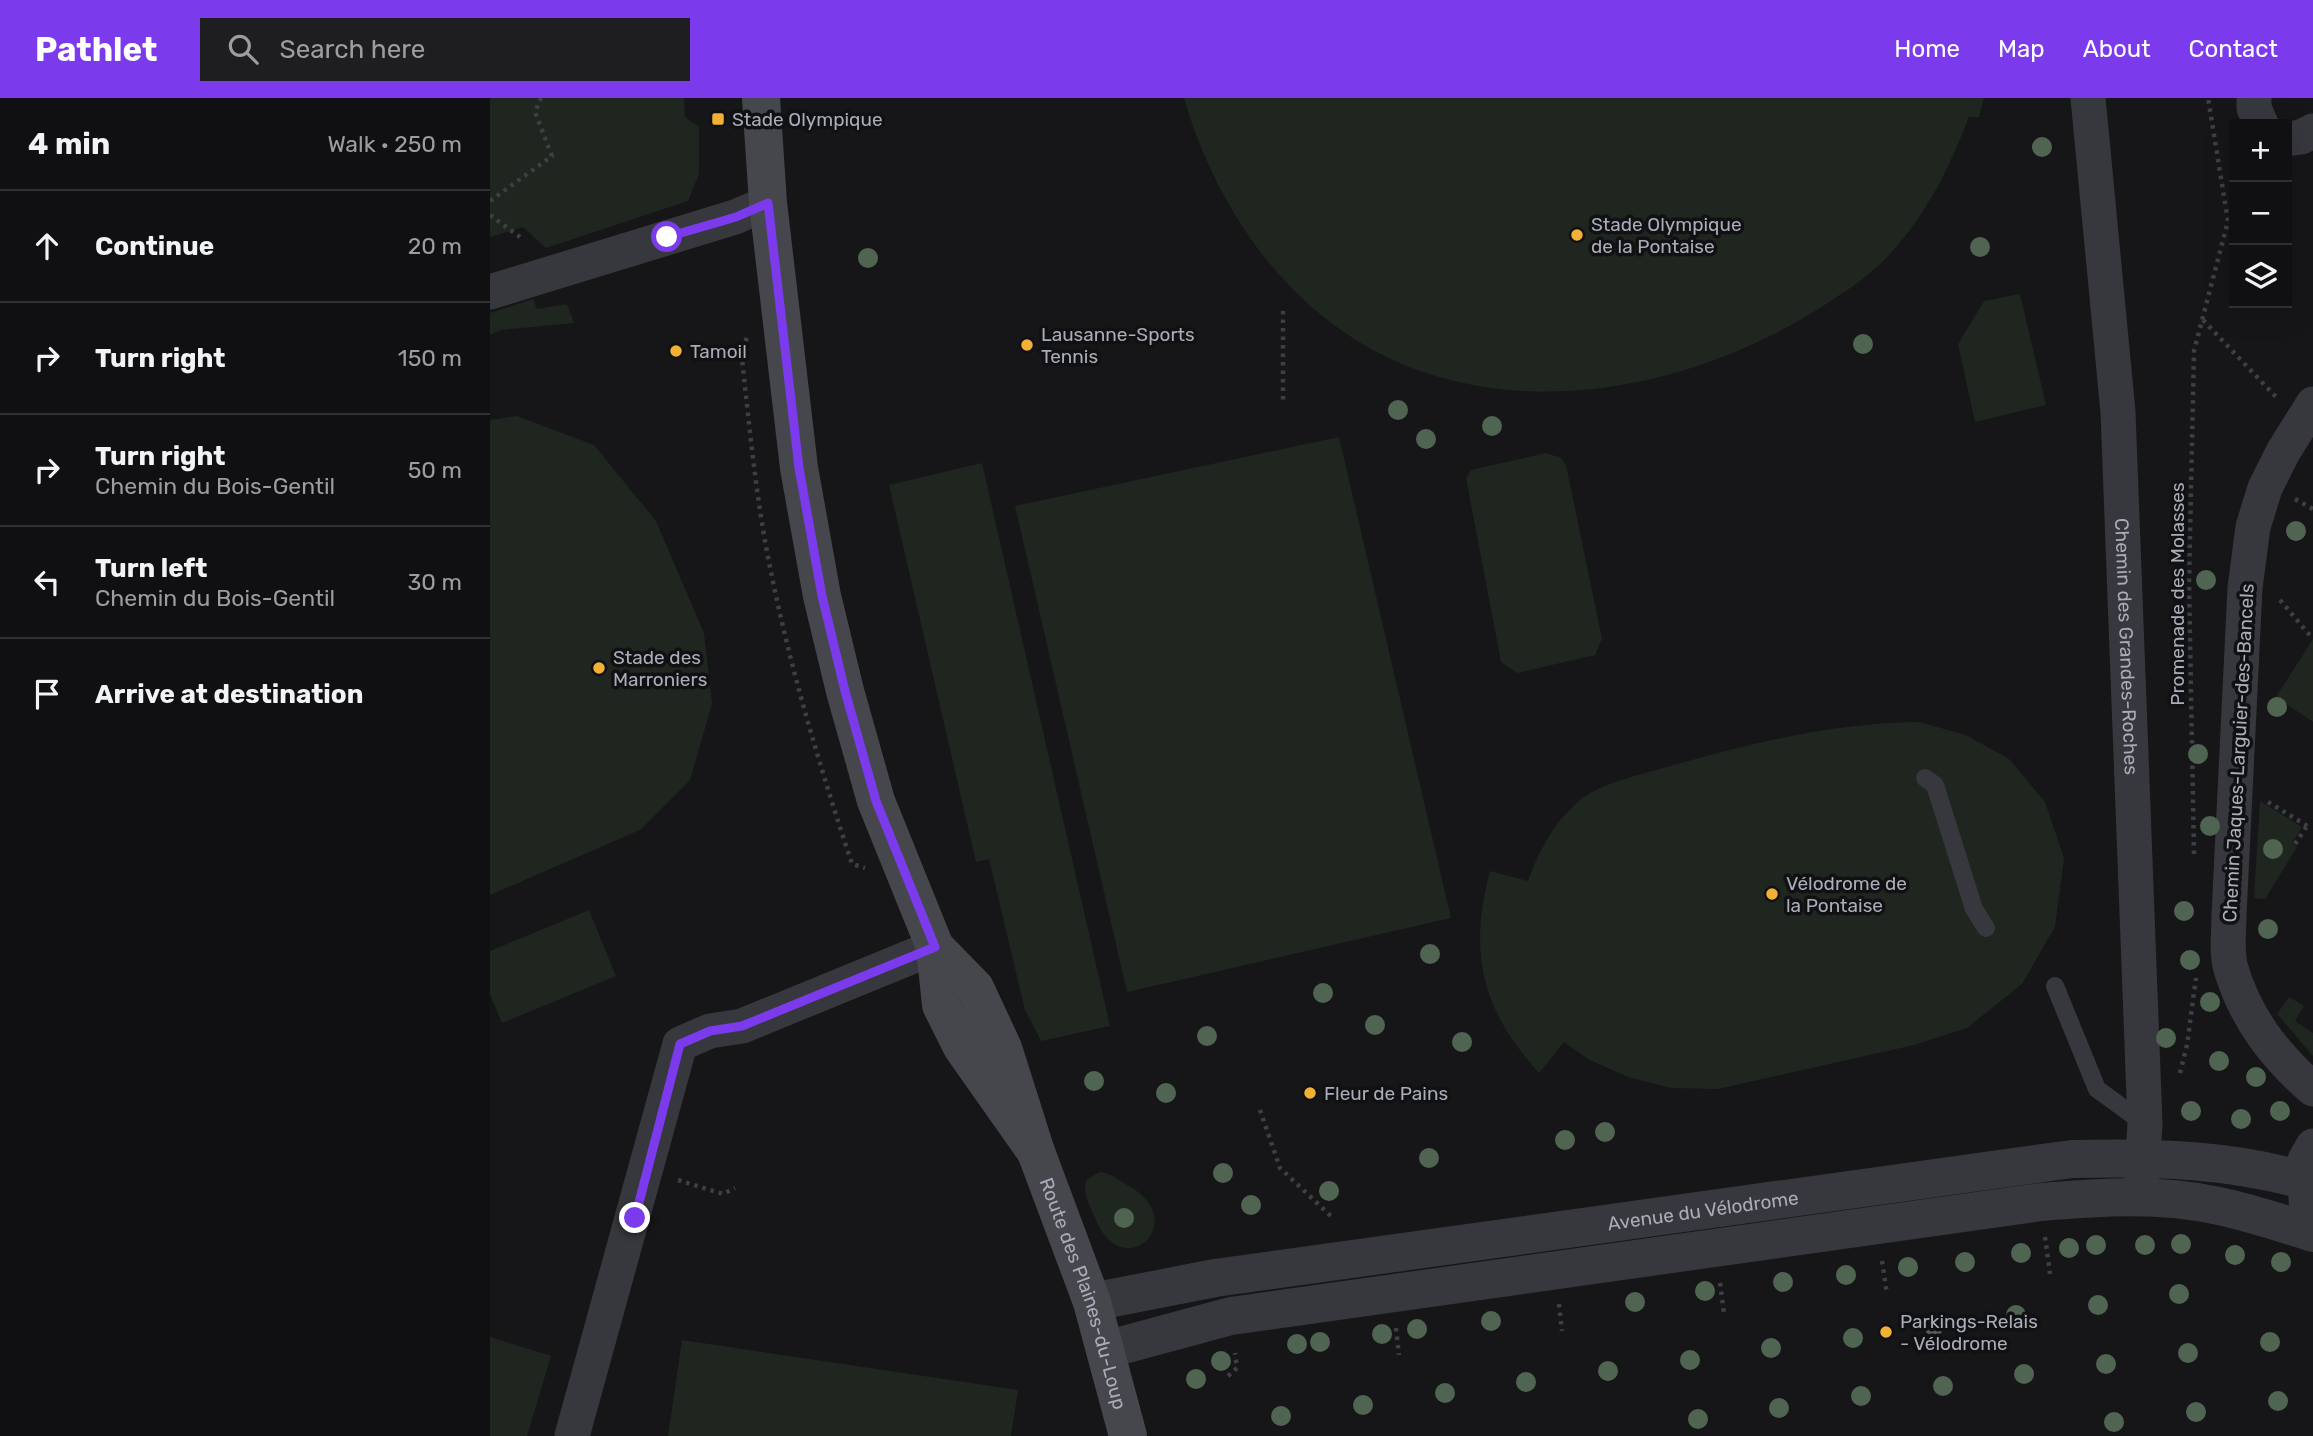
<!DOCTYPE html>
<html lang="en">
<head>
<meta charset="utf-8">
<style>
  body { margin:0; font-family:Rubik,sans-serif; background:#1e1e20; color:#f1f3f6 }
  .controls { position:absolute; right:21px; top:21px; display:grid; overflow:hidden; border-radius:0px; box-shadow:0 7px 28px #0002 }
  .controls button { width:63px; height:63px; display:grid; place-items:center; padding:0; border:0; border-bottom:2px solid #303032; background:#101012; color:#f1f3f6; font:35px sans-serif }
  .stop { position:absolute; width:21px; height:21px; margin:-16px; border:5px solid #7c3aed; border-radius:50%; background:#fff }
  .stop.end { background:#7c3aed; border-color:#fff; box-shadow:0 2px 7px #0008 }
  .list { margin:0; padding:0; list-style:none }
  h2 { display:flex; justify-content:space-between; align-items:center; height:91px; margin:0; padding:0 28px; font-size:30px }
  h2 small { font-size:23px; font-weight:400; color:#9c9d9f }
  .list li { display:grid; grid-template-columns:46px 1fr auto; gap:21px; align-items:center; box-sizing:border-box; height:112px; padding:0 28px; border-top:2px solid #303032 }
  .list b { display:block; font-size:26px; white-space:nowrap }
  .list p { margin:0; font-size:23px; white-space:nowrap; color:#9c9d9f }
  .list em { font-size:23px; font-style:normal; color:#9c9d9f }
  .icon { flex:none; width:38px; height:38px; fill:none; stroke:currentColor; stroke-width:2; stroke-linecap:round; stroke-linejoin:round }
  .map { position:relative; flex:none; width:1823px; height:1338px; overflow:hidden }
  header { display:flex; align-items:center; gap:42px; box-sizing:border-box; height:98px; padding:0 35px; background:#7c3aed; color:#fff }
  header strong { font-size:33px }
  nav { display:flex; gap:38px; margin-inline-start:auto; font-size:24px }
  .search { width:490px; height:63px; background:#1e1e20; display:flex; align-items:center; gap:18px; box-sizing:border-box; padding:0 24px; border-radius:0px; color:#9c9d9f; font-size:26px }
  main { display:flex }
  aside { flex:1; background:#101012 }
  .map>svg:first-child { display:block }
</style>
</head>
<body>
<header>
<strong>Pathlet</strong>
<div class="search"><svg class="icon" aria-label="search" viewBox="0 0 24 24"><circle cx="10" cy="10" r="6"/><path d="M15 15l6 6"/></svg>Search here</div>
<nav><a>Home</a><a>Map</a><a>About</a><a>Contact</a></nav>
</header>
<main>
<aside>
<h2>4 min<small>Walk · 250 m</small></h2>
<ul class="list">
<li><svg class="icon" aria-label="ahead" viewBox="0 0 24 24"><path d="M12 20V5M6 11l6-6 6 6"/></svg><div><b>Continue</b></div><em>20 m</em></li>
<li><svg class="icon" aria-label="right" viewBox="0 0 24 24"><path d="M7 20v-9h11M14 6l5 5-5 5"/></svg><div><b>Turn right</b></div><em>150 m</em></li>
<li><svg class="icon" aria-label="right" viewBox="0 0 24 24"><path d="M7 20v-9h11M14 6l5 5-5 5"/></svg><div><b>Turn right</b><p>Chemin du Bois-Gentil</p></div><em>50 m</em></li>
<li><svg class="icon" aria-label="left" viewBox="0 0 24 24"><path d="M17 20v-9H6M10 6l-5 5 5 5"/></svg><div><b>Turn left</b><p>Chemin du Bois-Gentil</p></div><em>30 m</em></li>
<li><svg class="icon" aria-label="arrive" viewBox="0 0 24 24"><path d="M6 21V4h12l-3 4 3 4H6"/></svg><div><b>Arrive at destination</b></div></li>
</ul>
</aside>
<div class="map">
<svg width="1823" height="1338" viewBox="0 0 1823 1338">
  <rect width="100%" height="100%" fill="#161618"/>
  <g fill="#1e261f">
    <polygon points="0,0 194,0 195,19 209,29 209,76 198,103 56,150 33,129 0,139"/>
    <path d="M 694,0 L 1494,0 L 1489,19 L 1479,19 C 1460,69 1436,117 1400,156 C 1378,180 1348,199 1320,216 C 1188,296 1007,328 869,244 C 781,190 722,97 694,0 Z"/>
    <polygon points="1530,196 1556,307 1485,324 1468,246 1494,203"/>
    <polygon points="43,201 47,211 77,206 84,225 11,232 0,237 0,215"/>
    <polygon points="27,318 104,347 166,423 214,535 222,606 200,682 150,732 0,797 0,322"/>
    <polygon points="849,339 961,820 637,894 525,408"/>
    <polygon points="1056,355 1071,360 1076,367 1112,541 1105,557 1027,575 1011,564 976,380 981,372"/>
    <polygon points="492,365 620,928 551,943 535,912 499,761 486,764 399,387"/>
    <polygon points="1823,541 1823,624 1786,599"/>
    <path d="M 1429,624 L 1476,637 L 1519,661 L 1555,704 L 1574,760 L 1565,829 L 1532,886 L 1477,930 L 1424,947 L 1228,991 L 1181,990 L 1138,979 L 1098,961 L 1074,944 L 1049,975 C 992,912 978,856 1000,773 L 1038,783 C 1049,753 1064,724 1089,703 C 1110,685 1147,678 1173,670 C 1258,646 1340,625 1429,624 Z"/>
    <polygon points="1770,703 1812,729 1802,745 1807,749 1775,801 1764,800"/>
    <polygon points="99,812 126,878 12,925 0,896 0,853"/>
    <polygon points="1799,899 1814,908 1805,923 1823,935 1823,958 1787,916"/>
    <path d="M 610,1074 C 621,1075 630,1083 639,1088 C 702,1124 633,1187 606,1122 C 601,1109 591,1095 597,1081 Z"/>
    <polygon points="0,1239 61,1258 37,1338 0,1338"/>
    <polygon points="192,1242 528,1292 521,1338 178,1338"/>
  </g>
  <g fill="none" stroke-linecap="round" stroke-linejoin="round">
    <g stroke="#3d3f44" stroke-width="4.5" stroke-dasharray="3.5 5" stroke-linecap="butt">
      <polyline points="0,103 62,58 45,14 51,0"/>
      <polyline points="0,117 30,139"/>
      <polyline points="793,213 793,306"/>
      <polyline points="1713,222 1786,299"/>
      <path d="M 257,240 L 251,252 C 258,315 264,380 275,443 C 295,553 327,660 362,766 L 375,770"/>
      <polyline points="1805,401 1823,411"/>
      <polyline points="1790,502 1823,541"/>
      <polyline points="1778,704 1819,729"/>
      <polyline points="1805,746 1817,728"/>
      <polyline points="1704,756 1699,485 1704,253 1738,123 1718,0"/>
      <polyline points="1690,975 1697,947 1706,880"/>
      <polyline points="770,1012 790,1070 844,1121"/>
      <polyline points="188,1082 233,1096 245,1090"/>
      <polyline points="1555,1139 1560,1176"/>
      <polyline points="1392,1163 1397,1196"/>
      <polyline points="1230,1185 1234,1215"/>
      <polyline points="1069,1206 1072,1233"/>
      <polyline points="906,1230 909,1257"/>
      <polyline points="738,1278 747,1270 745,1255"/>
    </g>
    <g stroke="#37383d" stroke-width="18">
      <polyline points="1435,680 1445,687 1484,811 1496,830"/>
      <polyline points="1565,888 1607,991 1655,1026"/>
    </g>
    <g stroke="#37383d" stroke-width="35">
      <path id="s1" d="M 1598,0 L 1628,314 L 1655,1026 L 1651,1088"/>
      <polyline points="1764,0 1764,10 1771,26"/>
      <polyline points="1797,41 1811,39 1823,33"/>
      <polyline points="0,194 245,119 278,105"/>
      <path d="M 1823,306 L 1793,354 L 1775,390 L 1763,429 L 1755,490 L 1739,817 C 1739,834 1736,855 1741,871 C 1756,921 1785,958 1823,991"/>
      <polyline points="1817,1133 1815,1062 1823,1048"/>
      <polyline points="82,1338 190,946 220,933 252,928 445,849"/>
    </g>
    <g stroke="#37383d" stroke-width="38">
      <path id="s2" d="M 602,1204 L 725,1180 L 1582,1061 C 1665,1059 1743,1061 1823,1085"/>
      <path d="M 615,1252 L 741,1218 L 1551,1104 C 1610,1099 1671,1095 1729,1108 C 1761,1115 1792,1125 1823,1135"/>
    </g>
    <g stroke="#45474d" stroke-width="38">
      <polyline points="271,0 278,105 309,370 332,498 355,593 386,703 445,849 451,907 472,949 546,1054"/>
      <path id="s3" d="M 445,849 L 485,890 L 513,950 L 546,1054 L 602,1204 L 638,1338"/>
    </g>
  </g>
  <g fill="#506452">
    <circle cx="1552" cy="49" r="10"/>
    <circle cx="1490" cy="149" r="10"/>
    <circle cx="378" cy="160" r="10"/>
    <circle cx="1373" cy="246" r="10"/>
    <circle cx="908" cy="312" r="10"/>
    <circle cx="1002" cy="328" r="10"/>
    <circle cx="936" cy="341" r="10"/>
    <circle cx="1806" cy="433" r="10"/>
    <circle cx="1716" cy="482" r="10"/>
    <circle cx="1787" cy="609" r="10"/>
    <circle cx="1708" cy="656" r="10"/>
    <circle cx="1720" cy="728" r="10"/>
    <circle cx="1783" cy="751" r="10"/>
    <circle cx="1694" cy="813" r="10"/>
    <circle cx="1778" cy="831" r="10"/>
    <circle cx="940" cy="856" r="10"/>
    <circle cx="1700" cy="862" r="10"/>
    <circle cx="833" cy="895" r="10"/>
    <circle cx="1720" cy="904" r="10"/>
    <circle cx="885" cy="927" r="10"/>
    <circle cx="717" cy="938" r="10"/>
    <circle cx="1676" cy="940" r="10"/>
    <circle cx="972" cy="944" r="10"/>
    <circle cx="1729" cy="963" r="10"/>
    <circle cx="1766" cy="979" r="10"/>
    <circle cx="604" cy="983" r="10"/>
    <circle cx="676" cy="995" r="10"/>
    <circle cx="1701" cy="1013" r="10"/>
    <circle cx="1790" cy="1013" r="10"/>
    <circle cx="1751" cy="1021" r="10"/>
    <circle cx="1115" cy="1034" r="10"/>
    <circle cx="1075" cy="1042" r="10"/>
    <circle cx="939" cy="1060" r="10"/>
    <circle cx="733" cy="1075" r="10"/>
    <circle cx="839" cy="1093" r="10"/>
    <circle cx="761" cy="1107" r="10"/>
    <circle cx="634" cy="1120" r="10"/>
    <circle cx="1691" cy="1146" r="10"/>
    <circle cx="1606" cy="1147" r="10"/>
    <circle cx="1655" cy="1147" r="10"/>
    <circle cx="1579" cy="1150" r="10"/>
    <circle cx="1531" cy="1155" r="10"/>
    <circle cx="1745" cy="1157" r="10"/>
    <circle cx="1475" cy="1164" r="10"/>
    <circle cx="1791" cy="1164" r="10"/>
    <circle cx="1418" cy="1169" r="10"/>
    <circle cx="1356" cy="1177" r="10"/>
    <circle cx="1293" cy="1184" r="10"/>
    <circle cx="1215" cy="1193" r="10"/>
    <circle cx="1689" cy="1196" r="10"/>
    <circle cx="1145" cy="1204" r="10"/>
    <circle cx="1608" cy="1207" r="10"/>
    <circle cx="1526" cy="1217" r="10"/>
    <circle cx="1001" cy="1223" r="10"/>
    <circle cx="1444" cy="1228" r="10"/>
    <circle cx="927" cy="1231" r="10"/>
    <circle cx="892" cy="1236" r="10"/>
    <circle cx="1363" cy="1240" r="10"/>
    <circle cx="830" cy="1244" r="10"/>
    <circle cx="1780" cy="1244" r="10"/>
    <circle cx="807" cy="1246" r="10"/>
    <circle cx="1281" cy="1250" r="10"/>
    <circle cx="1698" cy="1255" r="10"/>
    <circle cx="1200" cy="1262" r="10"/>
    <circle cx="731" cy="1263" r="10"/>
    <circle cx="1616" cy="1266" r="10"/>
    <circle cx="1118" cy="1273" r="10"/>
    <circle cx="1534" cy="1276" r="10"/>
    <circle cx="706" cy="1281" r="10"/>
    <circle cx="1036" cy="1284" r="10"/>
    <circle cx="1453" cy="1288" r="10"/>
    <circle cx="955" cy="1295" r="10"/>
    <circle cx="1371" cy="1298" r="10"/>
    <circle cx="1788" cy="1303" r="10"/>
    <circle cx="873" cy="1307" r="10"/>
    <circle cx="1289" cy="1310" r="10"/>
    <circle cx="1706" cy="1314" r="10"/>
    <circle cx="791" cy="1318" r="10"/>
    <circle cx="1208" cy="1321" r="10"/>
    <circle cx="1624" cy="1324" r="10"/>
  </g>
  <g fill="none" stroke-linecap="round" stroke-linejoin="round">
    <polyline stroke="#7c3aed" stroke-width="9" points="145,1120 190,946 220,933 252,928 445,849 386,703 355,593 332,498 309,370 278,105 246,119 177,139"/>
  </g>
  <g fill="#f2b134" stroke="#111113" stroke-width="2.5">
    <rect x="221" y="14" width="14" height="14" rx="3.5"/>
    <circle cx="1087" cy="137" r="7"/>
    <circle cx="537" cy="247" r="7"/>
    <circle cx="186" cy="253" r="7"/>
    <circle cx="109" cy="570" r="7"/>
    <circle cx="1282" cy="796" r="7"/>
    <circle cx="820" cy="995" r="7"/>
    <circle cx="1396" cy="1234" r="7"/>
  </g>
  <g text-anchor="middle" stroke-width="7" stroke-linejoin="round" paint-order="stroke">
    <g font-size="19" fill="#a8adb8" stroke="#111113" text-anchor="start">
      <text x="242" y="28">Stade Olympique</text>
      <text x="1101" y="133">Stade Olympique<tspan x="1101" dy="22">de la Pontaise</tspan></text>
      <text x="551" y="243">Lausanne-Sports<tspan x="551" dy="22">Tennis</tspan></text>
      <text x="200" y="260">Tamoil</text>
      <text x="123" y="566">Stade des<tspan x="123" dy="22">Marroniers</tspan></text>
      <text x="1296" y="792">Vélodrome de<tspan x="1296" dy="22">la Pontaise</tspan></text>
      <text x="834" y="1002">Fleur de Pains</text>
      <text x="1410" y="1230">Parkings-Relais<tspan x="1410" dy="22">- Vélodrome</tspan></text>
    </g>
    <g font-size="19" fill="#a8adb8" stroke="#111113">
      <text transform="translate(1687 496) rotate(-90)" y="7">Promenade des Molasses</text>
      <text dy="7" stroke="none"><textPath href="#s1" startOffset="550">Chemin des Grandes-Roches</textPath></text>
      <text transform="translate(1748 655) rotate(-87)" y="7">Chemin Jaques-Larguier-des-Bancels</text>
      <text dy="7" stroke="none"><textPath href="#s2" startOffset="618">Avenue du Vélodrome</textPath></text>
      <text dy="7" stroke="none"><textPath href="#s3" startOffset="382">Route des Plaines-du-Loup</textPath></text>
    </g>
  </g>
</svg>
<div class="controls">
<button>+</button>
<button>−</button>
<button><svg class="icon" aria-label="layers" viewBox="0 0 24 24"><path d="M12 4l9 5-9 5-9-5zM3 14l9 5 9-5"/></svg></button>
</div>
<div class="stop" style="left:177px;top:139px"></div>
<div class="stop end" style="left:145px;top:1120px"></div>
</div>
</main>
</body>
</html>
